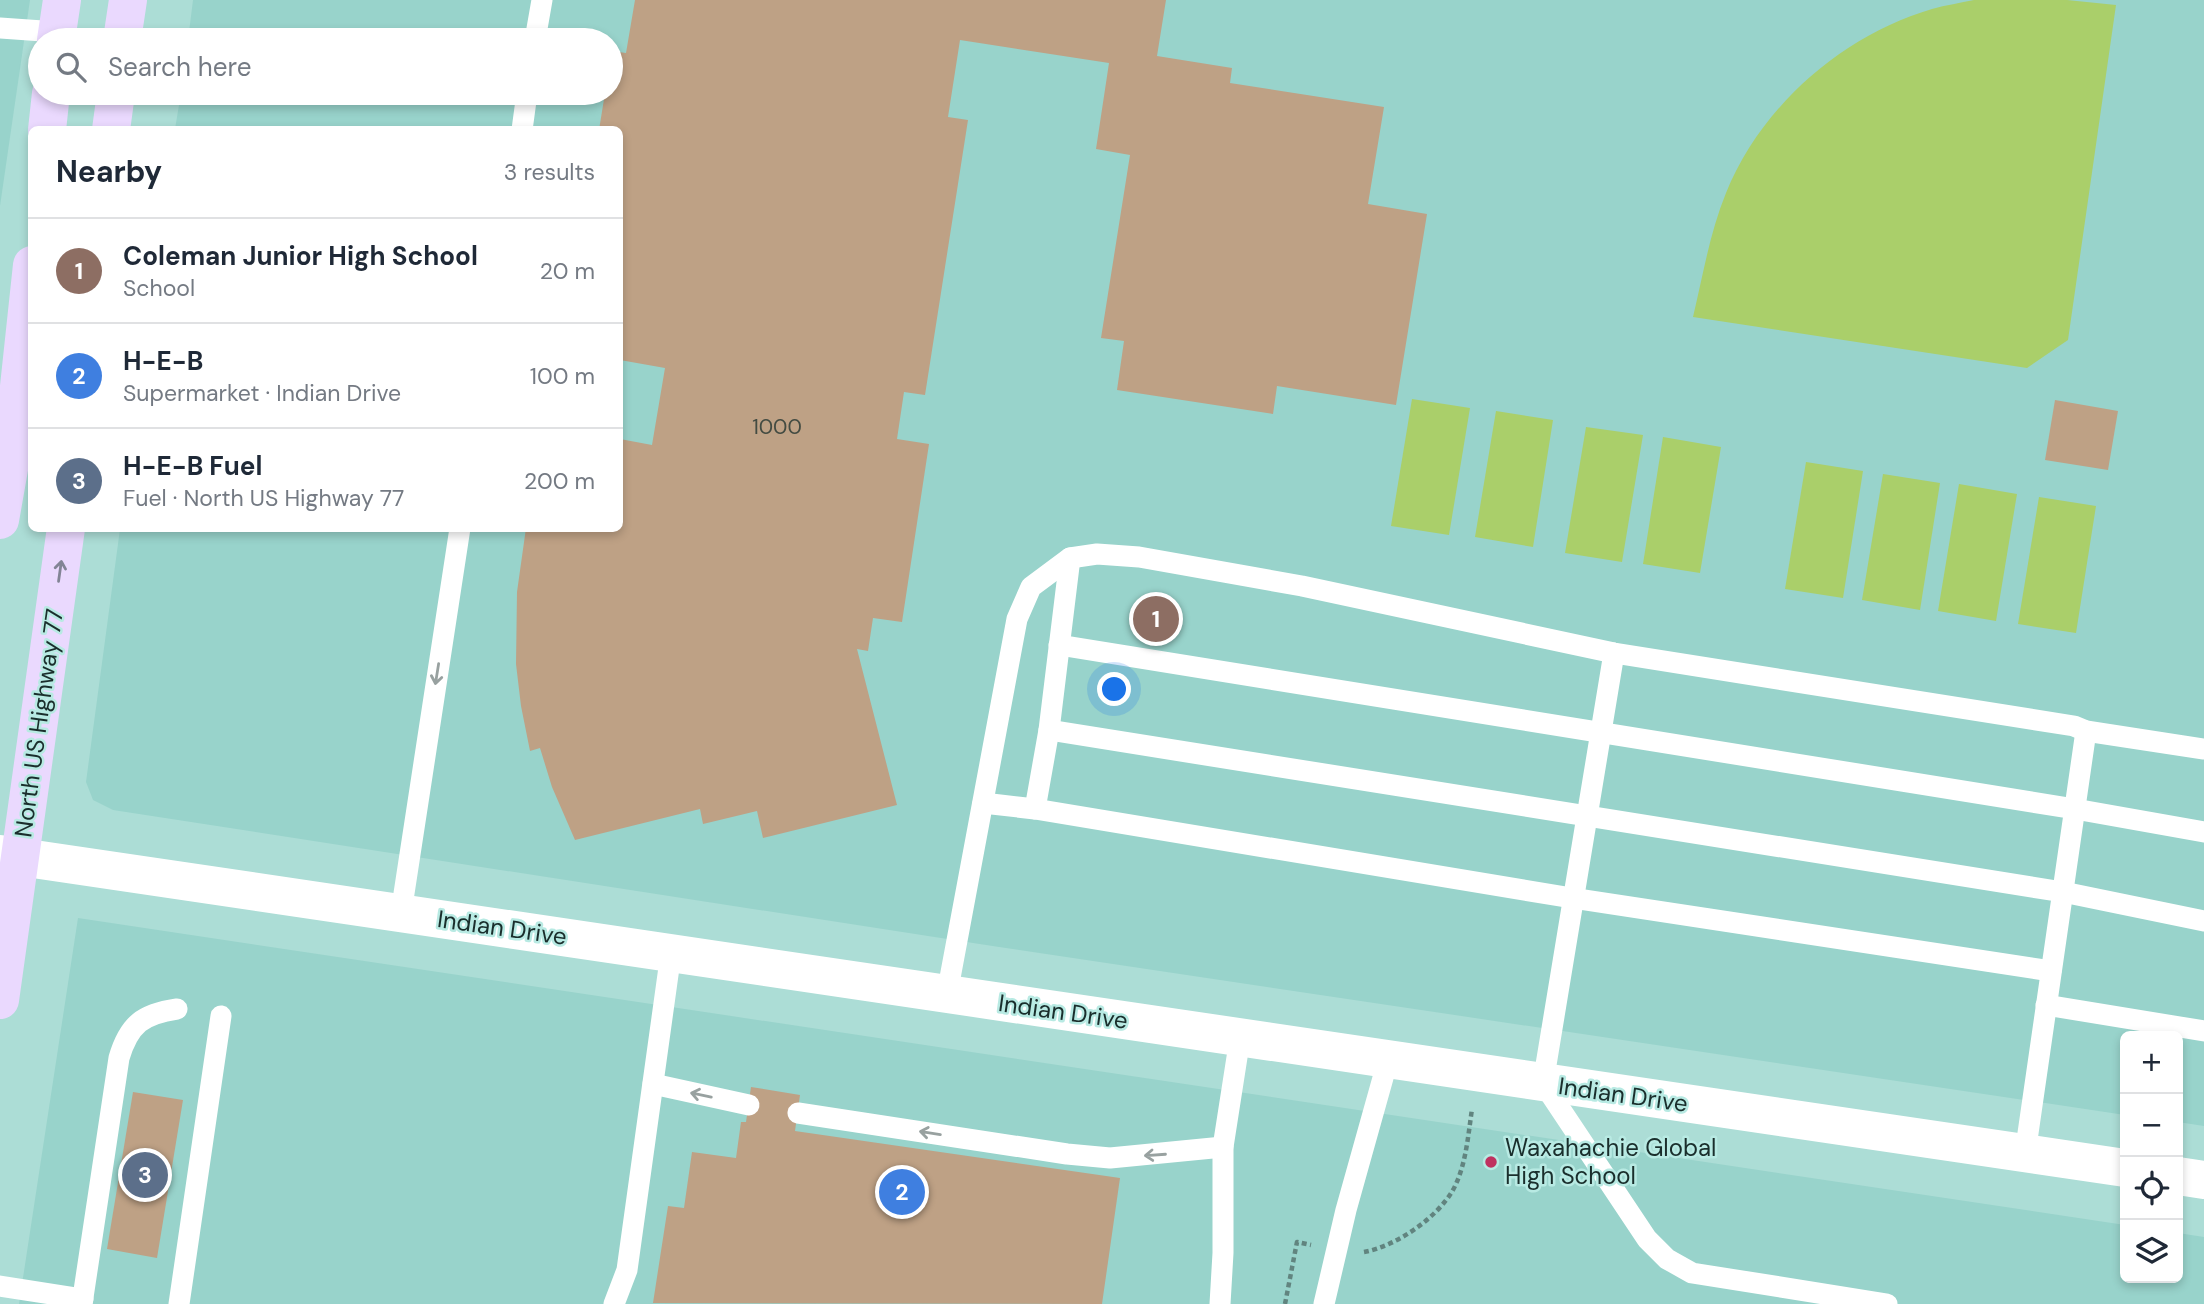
<!DOCTYPE html>
<html lang="en">
<head>
<meta charset="utf-8">
<style>
  body { margin:0; font-family:"DM Sans",sans-serif; background:#f6f6f7; color:#1f2937 }
  .controls { position:absolute; right:21px; bottom:21px; display:grid; overflow:hidden; border-radius:10px; box-shadow:0 4px 10px #0003 }
  .controls button { width:63px; height:63px; display:grid; place-items:center; padding:0; border:0; border-bottom:2px solid #e0e1e3; background:#fff; color:#1f2937; font:35px sans-serif }
  .you { position:absolute; left:1115px; top:690px; width:24px; height:24px; margin:-18px; border:5px solid #fff; border-radius:50%; background:#1a73e8; box-shadow:0 0 0 10px #1a73e833 }
  .badge { display:grid; place-items:center; width:46px; height:46px; border-radius:50%; background:#ea580c; color:#fff; font-size:23px; font-weight:700 }
  .pin { position:absolute; translate:-50% -50%; border:4px solid #fff; box-shadow:0 2px 7px #0006 }
  .list { margin:0; padding:0; list-style:none }
  h2 { display:flex; justify-content:space-between; align-items:center; height:91px; margin:0; padding:0 28px; font-size:30px }
  h2 small { font-size:23px; font-weight:400; color:#747a83 }
  .list li { display:grid; grid-template-columns:46px 1fr auto; gap:21px; align-items:center; box-sizing:border-box; height:105px; padding:0 28px; border-top:2px solid #e0e1e3 }
  .list b { display:block; font-size:26px; white-space:nowrap }
  .list p { margin:0; font-size:23px; white-space:nowrap; color:#747a83 }
  .list em { font-size:23px; font-style:normal; color:#747a83 }
  .icon { flex:none; width:38px; height:38px; fill:none; stroke:currentColor; stroke-width:2; stroke-linecap:round; stroke-linejoin:round }
  .map { position:relative; flex:none; width:2204px; height:1304px; overflow:hidden }
  .search { position:absolute; background:#fff; box-shadow:0 4px 10px #0003; left:28px; top:28px; width:595px; height:77px; display:flex; align-items:center; gap:18px; box-sizing:border-box; padding:0 24px; border-radius:38px; color:#747a83; font-size:26px }
  .panel { position:absolute; background:#fff; box-shadow:0 4px 10px #0003; left:28px; top:126px; width:595px; height:406px; border-radius:10px }
  .map>svg:first-child { display:block }
</style>
</head>
<body>
<div class="map">
<svg width="2204" height="1304" viewBox="0 0 2204 1304">
  <rect width="100%" height="100%" fill="#acddd6"/>
  <g fill="#98d3cb">
    <polygon points="0,0 30,0 0,206"/>
    <polygon points="193,0 2204,0 2204,1126 2178,1122 2178,1036 2125,1036 2125,1115 999,947 113,810 93,800 86,782 120,529 620,528 620,130 175,129 181,93 611,93 611,40 188,40"/>
    <polygon points="78,918 2125,1225 2125,1278 2178,1278 2178,1233 2204,1237 2204,1304 19,1304"/>
  </g>
  <g fill="#aacf6a">
    <path d="M 1974,0 L 2067,0 L 2116,5 L 2068,340 L 2027,368 L 1693,317 C 1703,275 1710,232 1726,193 C 1761,106 1843,35 1932,9 C 1946,5 1960,3 1974,0 Z"/>
    <polygon points="1412,399 1470,408 1449,535 1391,526"/>
    <polygon points="1496,411 1553,420 1533,547 1475,537"/>
    <polygon points="1586,427 1643,435 1622,562 1565,553"/>
    <polygon points="1663,437 1721,447 1700,573 1643,564"/>
    <polygon points="1806,462 1863,471 1843,598 1785,589"/>
    <polygon points="1883,474 1940,483 1920,610 1862,600"/>
    <polygon points="1959,484 2017,494 1996,621 1938,611"/>
    <polygon points="2039,497 2096,506 2076,633 2018,624"/>
  </g>
  <g fill="#bea185">
    <polygon points="635,0 1166,0 1157,56 1232,68 1230,83 1384,107 1368,204 1427,214 1396,405 1277,386 1273,414 1117,390 1124,341 1101,338 1130,155 1096,149 1109,63 960,40 948,117 968,120 925,395 904,392 897,439 929,444 902,622 873,618 868,651 857,649 897,805 763,838 757,811 703,824 700,809 575,840 552,787 540,748 530,751 521,706 516,664 517,592 526,528 546,528 569,532 570,528 620,528 620,439 652,445 665,368 620,360 620,130 599,130 605,93 611,93 612,51 626,53"/>
    <polygon points="2055,400 2118,411 2108,470 2045,460"/>
    <polygon points="751,1087 800,1095 795,1131 1120,1178 1102,1304 653,1303 668,1206 684,1208 692,1152 736,1158 741,1122 746,1122"/>
    <polygon points="133,1092 183,1100 157,1258 107,1249"/>
  </g>
  <g fill="none" stroke-linecap="round" stroke-linejoin="round">
    <g stroke="#61847f" stroke-width="4.5" stroke-dasharray="5 3.5" stroke-linecap="butt">
      <path d="M 1364,1252 C 1396,1246 1436,1219 1453,1190 C 1466,1166 1468,1136 1472,1109"/>
      <polyline points="1285,1304 1297,1242 1311,1245"/>
    </g>
    <g stroke="#fff" stroke-width="21">
      <polyline points="0,28 57,32"/>
      <polyline points="535,40 542,0"/>
      <polyline points="522,130 527,93"/>
      <polyline points="1059,645 2075,809 2204,832"/>
      <polyline points="1614,653 1543,1083 1647,1239 1667,1259 1692,1273 1887,1304"/>
      <polyline points="1049,730 2063,892 2204,921"/>
      <polyline points="983,803 1035,809 1572,898 2051,971"/>
      <polyline points="1035,809 1049,730 1070,558"/>
      <polyline points="401,913 460,528"/>
      <polyline points="947,994 1017,619 1031,587 1070,558 1097,554 1139,557 1302,586 1614,653 2074,726 2086,731 2204,749"/>
      <polyline points="2046,1005 2204,1031"/>
      <polyline points="653,1084 749,1105"/>
      <polyline points="798,1113 1067,1154 1110,1158 1223,1147"/>
      <polyline points="2025,1154 2086,731"/>
      <polyline points="0,1286 83,1299"/>
      <path d="M 82,1304 L 119,1058 C 129,1024 143,1014 177,1009"/>
      <polyline points="179,1304 221,1016"/>
      <polyline points="614,1304 627,1270 671,953"/>
      <polyline points="1220,1304 1223,1253 1223,1147 1240,1038"/>
      <polyline points="1324,1304 1346,1210 1388,1060"/>
    </g>
    <g stroke="#fff" stroke-width="38">
      <polyline points="0,854 2125,1168"/>
      <polyline points="2178,1176 2204,1180"/>
    </g>
    <g stroke="#ead9fe" stroke-width="38">
      <polyline points="56,40 62,0"/>
      <polyline points="122,40 128,0"/>
      <polyline points="47,130 51,93"/>
      <polyline points="111,130 116,93"/>
      <polyline points="0,520 12,452 32,265"/>
      <polyline points="0,1000 66,528"/>
    </g>
  </g>
  <defs><path id="oneway-shaft" d="M-6 0H5M1.5-3L5.5 0L1.5 3" fill="none" stroke-width="1.6" stroke-linecap="round" stroke-linejoin="round" transform="scale(1.75)"/></defs>
  <use stroke="#828495" href="#oneway-shaft" transform="translate(60 571) rotate(-82)"/>
  <g stroke="#98a1a0">
    <use href="#oneway-shaft" transform="translate(437 674) rotate(99)"/>
    <use href="#oneway-shaft" transform="translate(701 1095) rotate(-168)"/>
    <use href="#oneway-shaft" transform="translate(930 1133) rotate(-171)"/>
    <use href="#oneway-shaft" transform="translate(1155 1155) rotate(176)"/>
  </g>
  <circle fill="#bf3160" stroke="#b8eae3" stroke-width="2.5" cx="1491" cy="1162" r="7"/>
  <g text-anchor="middle" stroke-width="5" stroke-linejoin="round" paint-order="stroke">
    <g font-size="21" fill="#434b42">
      <text x="777" y="434">1000</text>
    </g>
    <g font-size="24" fill="#1a2e2c" stroke="#b8eae3">
      <text transform="translate(39 723) rotate(-82)" y="8">North US Highway 77</text>
      <text transform="translate(502 928) rotate(8)" y="8">Indian Drive</text>
      <text transform="translate(1063 1012) rotate(8)" y="8">Indian Drive</text>
      <text transform="translate(1623 1095) rotate(8)" y="8">Indian Drive</text>
    </g>
    <g font-size="24" fill="#1a2e2c" stroke="#b8eae3" text-anchor="start">
      <text x="1505" y="1156">Waxahachie Global<tspan x="1505" dy="28">High School</tspan></text>
    </g>
  </g>
</svg>
<div class="controls">
<button>+</button>
<button>−</button>
<button><svg class="icon" aria-label="locate" viewBox="0 0 24 24"><circle cx="12" cy="12" r="6"/><path d="M12 2v4M12 18v4M2 12h4M18 12h4"/></svg></button>
<button><svg class="icon" aria-label="layers" viewBox="0 0 24 24"><path d="M12 4l9 5-9 5-9-5zM3 14l9 5 9-5"/></svg></button>
</div>
<div class="you"></div>
<div class="pin badge" style="left:1156px;top:619px;background:#8d6e63">1</div>
<div class="pin badge" style="left:902px;top:1192px;background:#3f7fe0">2</div>
<div class="pin badge" style="left:145px;top:1175px;background:#5c6f8a">3</div>
<div class="search"><svg class="icon" aria-label="search" viewBox="0 0 24 24"><circle cx="10" cy="10" r="6"/><path d="M15 15l6 6"/></svg>Search here</div>
<section class="panel">
<h2>Nearby<small>3 results</small></h2>
<ul class="list">
<li><span class="badge" style="background:#8d6e63">1</span><div><b>Coleman Junior High School</b><p>School</p></div><em>20 m</em></li>
<li><span class="badge" style="background:#3f7fe0">2</span><div><b>H-E-B</b><p>Supermarket · Indian Drive</p></div><em>100 m</em></li>
<li><span class="badge" style="background:#5c6f8a">3</span><div><b>H-E-B Fuel</b><p>Fuel · North US Highway 77</p></div><em>200 m</em></li>
</ul>
</section>
</div>
</body>
</html>
